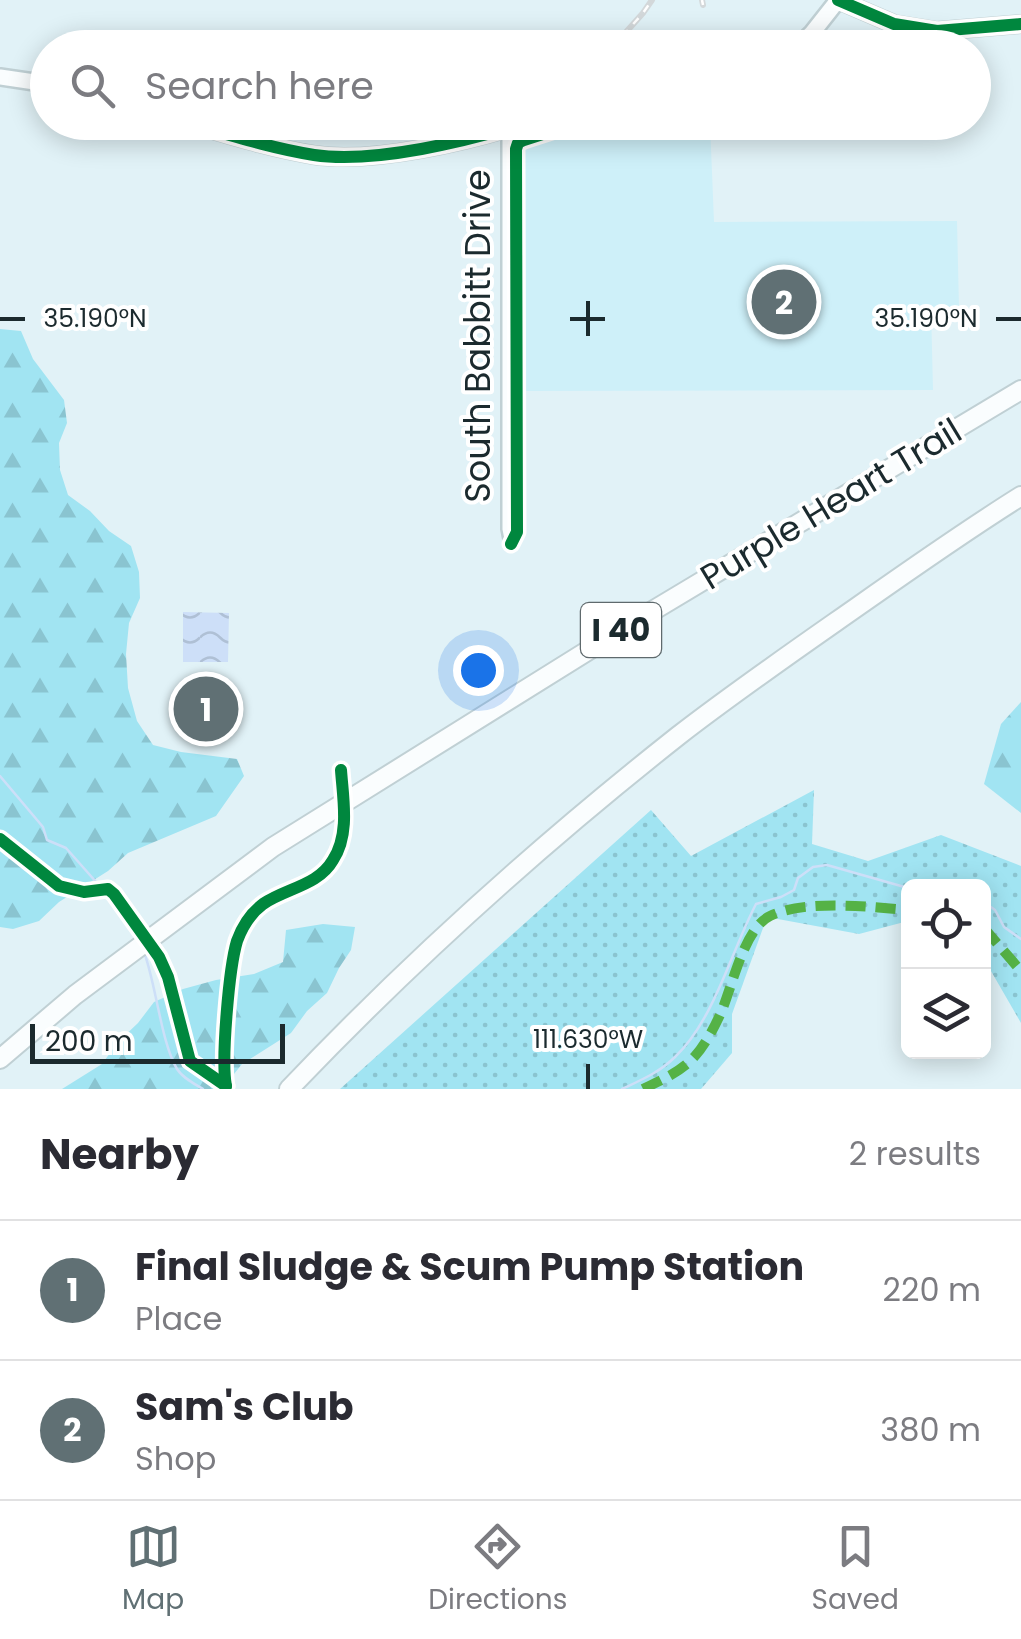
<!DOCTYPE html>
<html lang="en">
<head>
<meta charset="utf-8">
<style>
  body { margin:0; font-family:Poppins,sans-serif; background:#f2f2f3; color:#2b2b33 }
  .controls { position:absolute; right:30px; bottom:30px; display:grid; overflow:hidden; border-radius:15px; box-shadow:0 5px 25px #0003 }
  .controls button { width:90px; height:90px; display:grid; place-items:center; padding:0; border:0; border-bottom:2px solid #e1e1e2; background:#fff; color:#2b2b33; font:50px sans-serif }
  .scale { position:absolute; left:30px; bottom:25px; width:255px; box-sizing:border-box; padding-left:10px; border:5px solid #1b2a2e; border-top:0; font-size:28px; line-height:35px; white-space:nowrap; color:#1b2a2e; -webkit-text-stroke:8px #fff; paint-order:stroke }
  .you { position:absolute; left:478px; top:670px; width:35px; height:35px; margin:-25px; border:8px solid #fff; border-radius:50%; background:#1a73e8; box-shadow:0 0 0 15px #1a73e833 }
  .badge { display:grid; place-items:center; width:65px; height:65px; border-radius:50%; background:#607074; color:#fff; font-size:32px; font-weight:700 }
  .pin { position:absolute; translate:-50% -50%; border:5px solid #fff; box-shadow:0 2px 10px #0006 }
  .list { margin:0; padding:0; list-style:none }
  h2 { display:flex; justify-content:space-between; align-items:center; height:130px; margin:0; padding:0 40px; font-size:42px }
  h2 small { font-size:32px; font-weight:400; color:#7c7c81 }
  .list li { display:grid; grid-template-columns:65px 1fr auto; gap:30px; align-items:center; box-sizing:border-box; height:140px; padding:0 40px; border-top:2px solid #e1e1e2 }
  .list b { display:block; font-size:38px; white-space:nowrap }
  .list p { margin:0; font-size:32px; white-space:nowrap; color:#7c7c81 }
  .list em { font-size:32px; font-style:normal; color:#7c7c81 }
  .icon { flex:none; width:55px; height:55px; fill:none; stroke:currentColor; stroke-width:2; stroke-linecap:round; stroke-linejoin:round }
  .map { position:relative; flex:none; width:1021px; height:1089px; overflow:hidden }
  .search { position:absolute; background:#fff; box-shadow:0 5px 25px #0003; left:30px; right:30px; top:30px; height:110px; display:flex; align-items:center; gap:25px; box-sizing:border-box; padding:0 35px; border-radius:55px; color:#7c7c81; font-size:38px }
  .sheet { height:410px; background:#fff }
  nav { display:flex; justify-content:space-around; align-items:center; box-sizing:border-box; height:140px; border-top:2px solid #e1e1e2; background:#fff; font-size:28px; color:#7c7c81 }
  nav a { display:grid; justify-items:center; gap:5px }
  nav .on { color:#607074 }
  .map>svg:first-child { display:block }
</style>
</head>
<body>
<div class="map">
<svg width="1021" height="1089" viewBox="0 0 1021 1089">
  <defs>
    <pattern id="grass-dots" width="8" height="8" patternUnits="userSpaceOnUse" patternTransform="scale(2.5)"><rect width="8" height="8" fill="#a1e4f2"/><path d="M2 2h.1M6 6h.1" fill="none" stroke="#8ac4d0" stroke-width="1.8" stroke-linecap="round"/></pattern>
    <pattern id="forest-firs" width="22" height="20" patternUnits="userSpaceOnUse" patternTransform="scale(2.5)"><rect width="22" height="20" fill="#a1e4f2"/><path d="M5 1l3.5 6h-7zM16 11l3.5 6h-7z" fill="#8ac4d0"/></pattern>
    <pattern id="water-waves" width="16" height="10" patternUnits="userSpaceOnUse" patternTransform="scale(2.5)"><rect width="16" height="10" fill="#cddff8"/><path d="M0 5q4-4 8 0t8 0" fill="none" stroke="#afc0d5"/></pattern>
  </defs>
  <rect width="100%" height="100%" fill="#e1f2f7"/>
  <polygon fill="#cef0f9" points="629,122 710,123 714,222 957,221 959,308 931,308 933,390 520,391 522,146"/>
  <polygon fill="url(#grass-dots)" points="814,790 812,844 868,861 941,835 1021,866 1021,1023 984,959 984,886 908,886 908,921 859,934 767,917 732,1014 732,1053 701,1089 340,1089 651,810 691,856"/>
  <g fill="url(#forest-firs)">
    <polygon points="0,329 21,331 33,359 64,400 67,423 59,443 60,470 68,495 90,511 109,531 131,546 139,572 140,598 129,623 126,654 128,688 137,721 153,745 181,752 237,759 244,776 216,816 128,853 108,871 59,902 39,921 13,929 0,927"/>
    <polygon points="1021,702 1021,813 984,784 1001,724"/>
    <polygon points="323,924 355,927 351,950 339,968 327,993 307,1011 291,1033 242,1064 222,1089 62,1089 102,1064 118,1042 138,1023 154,1002 183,989 216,980 254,974 283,962 286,930"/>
  </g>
  <polygon fill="url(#water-waves)" points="183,612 229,613 228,662 183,662"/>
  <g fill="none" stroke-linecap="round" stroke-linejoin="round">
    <g stroke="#cddff8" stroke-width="2.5">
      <polyline points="0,776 43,827 47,840 66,848 97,883"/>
      <polyline points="104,893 139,940"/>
      <polyline points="984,902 995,910 1004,927 1021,939"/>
      <path d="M 144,952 C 156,984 161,1042 177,1069 C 183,1078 194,1084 203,1089"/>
      <path d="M 622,1089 C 641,1080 660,1072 675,1057 C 714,1020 731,952 756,904 L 781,897 L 794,890 L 798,878 L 813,867 L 827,865 L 908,888"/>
    </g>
    <defs>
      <polyline id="minor" points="508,129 508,529 511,544"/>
      <g id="major">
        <polyline points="838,0 894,24 937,31 1021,24"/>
        <polyline points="796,48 812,33 838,0"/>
        <polyline points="0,77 48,84"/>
        <path d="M 185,122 C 227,134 270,148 314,155 C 374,164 469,141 528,122"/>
      </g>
      <g id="highway">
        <polyline points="0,1059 75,995 273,847 629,625 1021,390"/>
        <path d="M 289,1089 C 410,962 540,845 678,736 C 736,691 797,649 857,607 C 911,569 965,531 1021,496"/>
      </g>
    </defs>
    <use href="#minor" stroke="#c0d0d4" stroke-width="16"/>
    <use href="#major" stroke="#c0d0d4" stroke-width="20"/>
    <use href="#highway" stroke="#c0d0d4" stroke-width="22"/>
    <use href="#minor" stroke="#fafdfe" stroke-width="11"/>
    <use href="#major" stroke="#fafdfe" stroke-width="15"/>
    <use href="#highway" stroke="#fafdfe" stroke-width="18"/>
    <defs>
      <g id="rail">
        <polyline points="702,0 703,5"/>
        <polyline points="612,48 643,13 652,0"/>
      </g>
    </defs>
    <use href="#rail" stroke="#d3d8da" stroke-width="6"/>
    <use href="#rail" stroke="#fff" stroke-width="2.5" stroke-dasharray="8" stroke-linecap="butt"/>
    <g stroke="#55b246" stroke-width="10" stroke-dasharray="20 10" stroke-linecap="butt">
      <polyline points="984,928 1021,971"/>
      <path d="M 643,1089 C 661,1080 681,1072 695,1056 C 704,1046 713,1030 719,1017 C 732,990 743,929 770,916 C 804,899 872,907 908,910"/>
    </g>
    <defs>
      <g id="cycleway">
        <polyline points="838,0 894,24 937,31 1021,24"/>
        <path d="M 185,122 C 227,134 270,148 314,155 C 374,164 469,141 528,122"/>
        <polyline points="511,544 517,532 516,149 518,143 524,140 580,122"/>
        <polyline points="0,839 59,886 84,892 108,889 114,894 159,957 168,977 190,1061 226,1086"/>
        <path d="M 226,1086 C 221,1060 229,968 237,941 C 242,927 251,913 263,904 C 286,888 318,886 333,860 C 350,834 343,799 341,770"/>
      </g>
    </defs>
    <use href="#cycleway" stroke="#fff" stroke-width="19"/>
    <use href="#cycleway" stroke="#00873e" stroke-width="12"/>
  </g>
  <path fill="none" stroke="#1b2a2e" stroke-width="4" d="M 588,301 L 588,336M 0,319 L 25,319M 570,319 L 605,319M 996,319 L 1021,319M 588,1064 L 588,1089"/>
  <g text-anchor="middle" stroke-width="8" stroke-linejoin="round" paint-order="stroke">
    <rect fill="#fff" stroke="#5f6a6d" stroke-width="2.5" x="581" y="603" width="80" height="54" rx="8"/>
    <g font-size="32" font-weight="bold" fill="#1b2a2e">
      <text x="621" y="641">I 40</text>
    </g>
    <g font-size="35" fill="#1b2a2e" stroke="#fff">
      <text transform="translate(478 336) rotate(-90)" y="12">South Babbitt Drive</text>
      <text transform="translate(831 504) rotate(-31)" y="12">Purple Heart Trail</text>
    </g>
  </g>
  <g font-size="25" text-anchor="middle" fill="#1b2a2e" stroke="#fff" stroke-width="8" stroke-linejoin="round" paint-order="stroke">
    <text x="95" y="327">35.190°N</text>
    <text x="926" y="327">35.190°N</text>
    <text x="588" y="1048">111.630°W</text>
  </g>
</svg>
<div class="controls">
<button><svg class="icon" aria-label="locate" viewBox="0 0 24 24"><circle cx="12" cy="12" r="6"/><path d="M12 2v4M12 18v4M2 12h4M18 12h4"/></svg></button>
<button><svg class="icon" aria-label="layers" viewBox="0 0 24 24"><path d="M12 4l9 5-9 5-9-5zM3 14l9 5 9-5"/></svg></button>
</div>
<div class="scale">200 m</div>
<div class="you"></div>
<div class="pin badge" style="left:206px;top:709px">1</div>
<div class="pin badge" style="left:784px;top:302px">2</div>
<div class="search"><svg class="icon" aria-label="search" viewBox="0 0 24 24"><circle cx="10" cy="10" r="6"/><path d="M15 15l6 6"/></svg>Search here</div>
</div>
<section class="sheet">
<h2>Nearby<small>2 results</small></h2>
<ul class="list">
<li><span class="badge">1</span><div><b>Final Sludge &amp; Scum Pump Station</b><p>Place</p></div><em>220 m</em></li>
<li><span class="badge">2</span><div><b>Sam's Club</b><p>Shop</p></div><em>380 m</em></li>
</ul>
</section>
<nav>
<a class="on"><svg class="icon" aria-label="map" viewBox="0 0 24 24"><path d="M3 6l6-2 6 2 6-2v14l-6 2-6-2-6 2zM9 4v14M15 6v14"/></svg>Map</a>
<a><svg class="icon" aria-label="directions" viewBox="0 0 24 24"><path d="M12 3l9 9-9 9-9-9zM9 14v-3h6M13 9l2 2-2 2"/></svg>Directions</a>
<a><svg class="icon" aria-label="saved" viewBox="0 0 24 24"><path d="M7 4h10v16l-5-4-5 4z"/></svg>Saved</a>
</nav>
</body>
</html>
